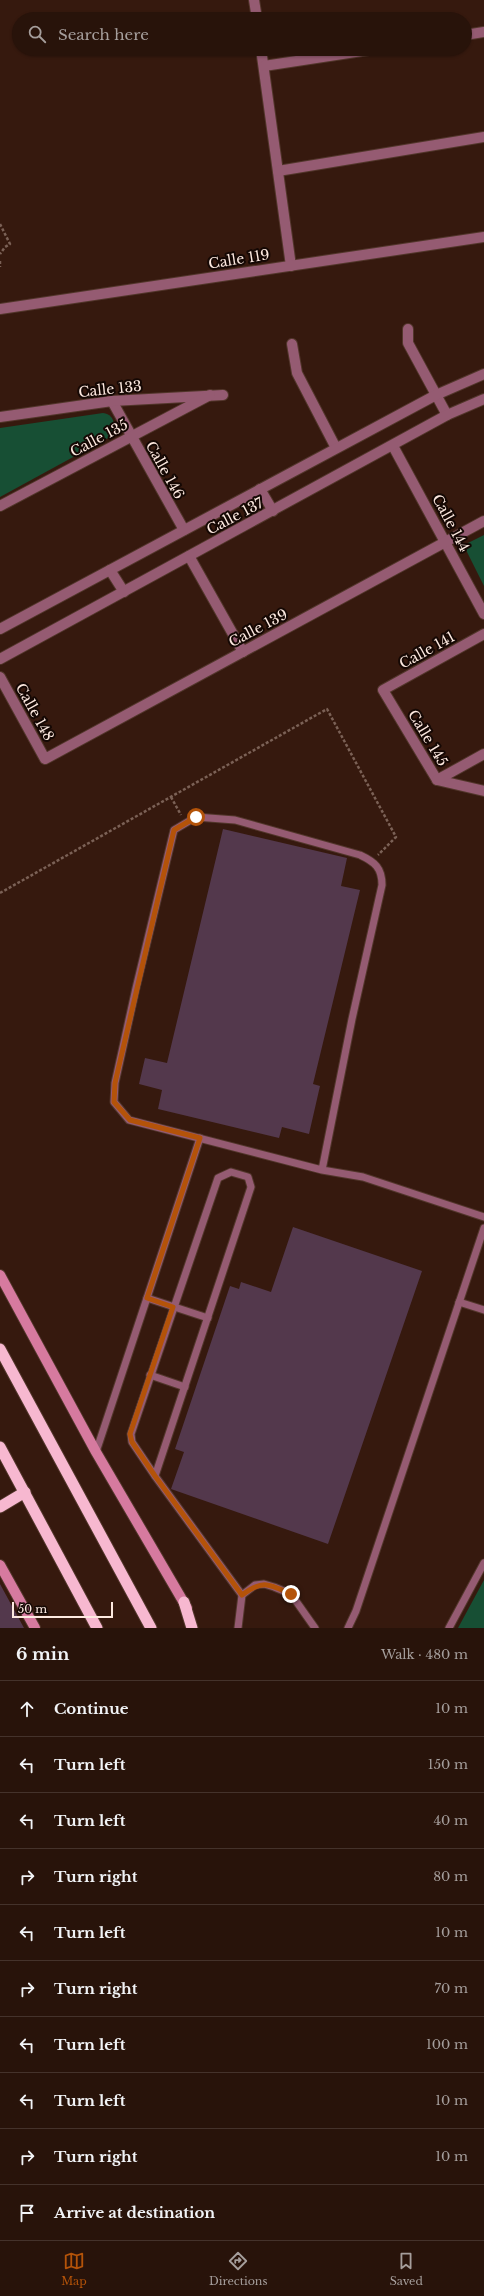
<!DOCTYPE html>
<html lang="en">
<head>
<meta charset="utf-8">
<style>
  body { margin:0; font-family:"Libre Baskerville",serif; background:#301c13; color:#f1f3f6 }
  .scale { position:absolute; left:12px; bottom:10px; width:101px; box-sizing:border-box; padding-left:4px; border:2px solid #fde9e0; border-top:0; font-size:11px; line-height:14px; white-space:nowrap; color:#fde9e0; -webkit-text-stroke:3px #150804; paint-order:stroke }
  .stop { position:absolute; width:12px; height:12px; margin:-9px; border:3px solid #b45309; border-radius:50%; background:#fff }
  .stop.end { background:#b45309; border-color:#fff; box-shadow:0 1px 4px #0008 }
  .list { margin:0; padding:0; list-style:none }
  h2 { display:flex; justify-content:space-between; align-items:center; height:52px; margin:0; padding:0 16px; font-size:17px }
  h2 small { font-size:13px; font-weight:400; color:#a59e9c }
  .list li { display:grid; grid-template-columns:26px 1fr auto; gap:12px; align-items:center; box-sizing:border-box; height:56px; padding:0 16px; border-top:1px solid #44322b }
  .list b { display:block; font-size:15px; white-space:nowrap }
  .list em { font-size:13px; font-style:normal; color:#a59e9c }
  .icon { flex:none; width:22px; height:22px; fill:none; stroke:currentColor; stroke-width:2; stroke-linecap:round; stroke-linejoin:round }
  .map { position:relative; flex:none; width:484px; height:1628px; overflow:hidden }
  .search { position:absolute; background:#28130a; box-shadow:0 1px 3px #0004; left:12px; right:12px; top:12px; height:44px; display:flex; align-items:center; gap:10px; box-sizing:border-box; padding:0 14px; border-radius:22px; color:#a59e9c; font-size:15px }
  .sheet { height:612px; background:#28130a }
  nav { display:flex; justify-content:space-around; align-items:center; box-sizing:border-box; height:56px; border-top:1px solid #44322b; background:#28130a; font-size:11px; color:#a59e9c }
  nav a { display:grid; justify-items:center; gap:2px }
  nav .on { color:#b45309 }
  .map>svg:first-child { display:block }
</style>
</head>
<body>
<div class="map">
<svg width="484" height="1628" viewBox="0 0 484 1628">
  <rect width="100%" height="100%" fill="#36190e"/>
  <g fill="#174f34">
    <path d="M 103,413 C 117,415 116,430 108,438 L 0,497 L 0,428 Z"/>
    <polygon points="484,535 484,586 466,550 468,543"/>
    <polygon points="484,1580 484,1628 458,1628"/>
  </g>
  <g fill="#53384c">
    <polygon points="223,829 347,858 341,886 360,890 313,1084 320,1086 309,1134 282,1127 279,1138 158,1109 162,1090 139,1084 145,1058 167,1063"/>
    <polygon points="293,1227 422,1271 328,1544 171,1489 184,1452 175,1449 230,1286 239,1289 241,1282 271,1292"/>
    <polygon points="0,1584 24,1628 0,1628"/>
  </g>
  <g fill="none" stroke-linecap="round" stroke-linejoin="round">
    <defs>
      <g id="service">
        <path d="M 322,1170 L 352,1019 L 382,885 C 382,868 375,862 360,855 L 235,820 L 196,817 L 174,830 L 136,988 L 115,1083 L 114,1102 L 129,1120 L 322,1170 L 363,1177 L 484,1217"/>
        <polyline points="147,1298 208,1318"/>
        <polyline points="459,1302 484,1310"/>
        <polyline points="150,1375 185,1387"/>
        <polyline points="96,1452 200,1138"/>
        <polyline points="155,1476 251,1187 248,1177 231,1172 218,1178 131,1434 132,1442 155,1476 242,1595 238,1628"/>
        <polyline points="242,1595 255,1585 264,1584 274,1587 291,1594 315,1628"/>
        <polyline points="348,1628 356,1611 484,1228"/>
        <polyline points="449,1628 484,1563"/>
      </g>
      <g id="minor">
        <polyline points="254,0 257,19"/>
        <polyline points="465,35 484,32"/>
        <polyline points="261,49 291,266"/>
        <polyline points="264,66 375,49"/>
        <polyline points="278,171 484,137"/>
        <polyline points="0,309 484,237"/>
        <polyline points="408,329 408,343 447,415"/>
        <polyline points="292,344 297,373 336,448"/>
        <polyline points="112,401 184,530"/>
        <polyline points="0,417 112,401 223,395"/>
        <polyline points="393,446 484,614"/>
        <polyline points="260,489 273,511"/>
        <polyline points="0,506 210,395"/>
        <polyline points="189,556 243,652"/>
        <polyline points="110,570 124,592"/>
        <polyline points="0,629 436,395 484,374"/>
        <polyline points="484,634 383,690 437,780 484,791"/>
        <polyline points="0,659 447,415 484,399"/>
        <polyline points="0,677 45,759 484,521"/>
        <polyline points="437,780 484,754"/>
      </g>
      <g id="secondary">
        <polyline points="0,1275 96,1452 187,1608"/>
        <polyline points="0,1565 35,1628"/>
      </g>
      <g id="trunk">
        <polyline points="0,1349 151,1628"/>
        <polyline points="0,1447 97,1628"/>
        <polyline points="0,1507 25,1492"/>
        <polyline points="184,1602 192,1628"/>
      </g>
    </defs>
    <use href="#service" stroke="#52362b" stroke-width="9"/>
    <use href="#minor" stroke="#52362b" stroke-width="12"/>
    <use href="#secondary" stroke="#52362b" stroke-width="12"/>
    <use href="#trunk" stroke="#52362b" stroke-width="13"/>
    <g stroke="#7b6156" stroke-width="2.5" stroke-dasharray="3 2" stroke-linecap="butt">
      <polyline points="0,224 10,244 5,247 0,254"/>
      <polyline points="0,261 0,267"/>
      <polyline points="171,797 181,815"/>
      <polyline points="0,893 327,709 396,837 378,855"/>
    </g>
    <use href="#service" stroke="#955b72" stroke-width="7"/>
    <use href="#minor" stroke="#955b72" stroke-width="10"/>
    <use href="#secondary" stroke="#d67a9f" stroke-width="10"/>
    <use href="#trunk" stroke="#f7b8d0" stroke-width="11"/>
  </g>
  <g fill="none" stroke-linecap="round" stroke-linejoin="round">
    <path stroke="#b45309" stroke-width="5" d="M 196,817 L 174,830 L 115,1083 L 114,1102 L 130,1120 L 200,1138 L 147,1298 L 173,1307 L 130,1434 L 132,1442 L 155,1476 L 242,1595 C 263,1579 269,1584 291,1594"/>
  </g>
  <g text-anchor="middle" stroke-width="4" stroke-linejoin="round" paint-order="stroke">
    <g font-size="14" fill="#fde9e0" stroke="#150804">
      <text transform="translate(239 259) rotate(-9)" y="5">Calle 119</text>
      <text transform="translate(110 389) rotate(-6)" y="5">Calle 133</text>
      <text transform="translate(99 438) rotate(-28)" y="5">Calle 135</text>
      <text transform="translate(165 470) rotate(61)" y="5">Calle 146</text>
      <text transform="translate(235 516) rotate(-28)" y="5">Calle 137</text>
      <text transform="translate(451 523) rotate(62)" y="5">Calle 144</text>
      <text transform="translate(258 628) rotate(-28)" y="5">Calle 139</text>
      <text transform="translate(427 650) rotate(-29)" y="5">Calle 141</text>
      <text transform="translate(35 712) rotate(61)" y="5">Calle 148</text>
      <text transform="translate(428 738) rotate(59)" y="5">Calle 145</text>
    </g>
  </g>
</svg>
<div class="scale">50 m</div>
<div class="stop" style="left:196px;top:817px"></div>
<div class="stop end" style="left:291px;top:1594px"></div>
<div class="search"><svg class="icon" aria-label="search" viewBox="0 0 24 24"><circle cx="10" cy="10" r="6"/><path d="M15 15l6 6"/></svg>Search here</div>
</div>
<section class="sheet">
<h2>6 min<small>Walk · 480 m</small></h2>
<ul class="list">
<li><svg class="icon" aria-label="ahead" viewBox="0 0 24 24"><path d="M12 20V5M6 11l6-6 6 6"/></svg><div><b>Continue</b></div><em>10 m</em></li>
<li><svg class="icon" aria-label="left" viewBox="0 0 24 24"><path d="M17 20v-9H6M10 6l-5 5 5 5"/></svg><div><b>Turn left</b></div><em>150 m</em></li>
<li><svg class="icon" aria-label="left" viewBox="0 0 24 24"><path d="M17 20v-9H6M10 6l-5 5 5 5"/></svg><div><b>Turn left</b></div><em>40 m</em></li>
<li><svg class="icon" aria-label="right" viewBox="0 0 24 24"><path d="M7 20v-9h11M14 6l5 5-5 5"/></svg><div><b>Turn right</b></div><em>80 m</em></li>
<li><svg class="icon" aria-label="left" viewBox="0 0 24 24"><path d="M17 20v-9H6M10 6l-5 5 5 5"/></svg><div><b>Turn left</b></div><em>10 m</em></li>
<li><svg class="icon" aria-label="right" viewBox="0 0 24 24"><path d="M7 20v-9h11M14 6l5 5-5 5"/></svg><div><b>Turn right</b></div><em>70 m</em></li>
<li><svg class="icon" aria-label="left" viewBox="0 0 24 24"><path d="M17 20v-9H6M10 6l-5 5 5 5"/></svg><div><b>Turn left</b></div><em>100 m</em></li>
<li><svg class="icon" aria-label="left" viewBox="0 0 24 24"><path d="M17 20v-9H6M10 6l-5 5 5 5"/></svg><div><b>Turn left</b></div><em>10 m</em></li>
<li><svg class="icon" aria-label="right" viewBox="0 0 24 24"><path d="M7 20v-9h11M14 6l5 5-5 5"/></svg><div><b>Turn right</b></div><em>10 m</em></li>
<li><svg class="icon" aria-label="arrive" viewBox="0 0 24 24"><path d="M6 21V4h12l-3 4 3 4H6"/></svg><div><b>Arrive at destination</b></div></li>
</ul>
</section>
<nav>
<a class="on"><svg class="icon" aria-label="map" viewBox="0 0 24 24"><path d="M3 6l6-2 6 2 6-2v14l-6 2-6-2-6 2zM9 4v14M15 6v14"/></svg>Map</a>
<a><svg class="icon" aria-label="directions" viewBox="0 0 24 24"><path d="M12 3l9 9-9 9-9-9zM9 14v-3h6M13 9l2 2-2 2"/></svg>Directions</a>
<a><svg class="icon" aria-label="saved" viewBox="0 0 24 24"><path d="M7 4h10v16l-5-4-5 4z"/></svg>Saved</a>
</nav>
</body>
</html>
